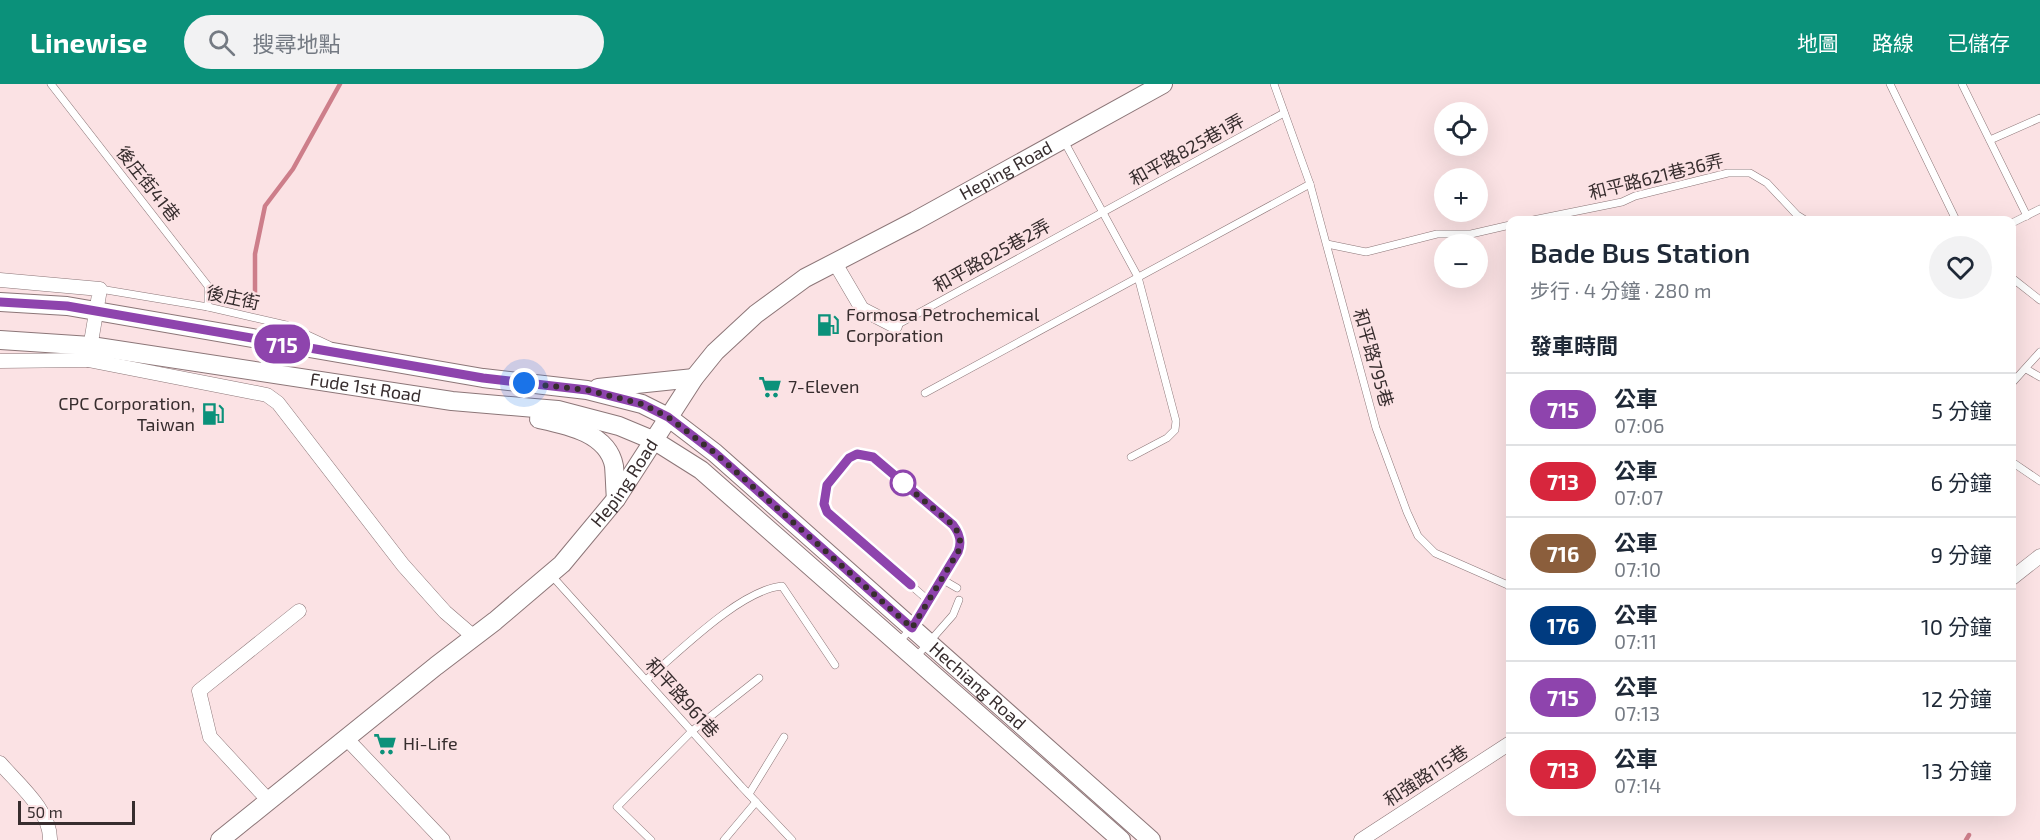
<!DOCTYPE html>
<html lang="zh-TW">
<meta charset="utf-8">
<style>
:root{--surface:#fff;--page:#f2f2f3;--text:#1f2937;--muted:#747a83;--line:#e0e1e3;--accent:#0b917a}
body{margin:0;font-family:"Exo 2","Noto Sans TC",sans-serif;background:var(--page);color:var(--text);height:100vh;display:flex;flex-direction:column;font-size:22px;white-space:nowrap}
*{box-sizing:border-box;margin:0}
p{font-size:20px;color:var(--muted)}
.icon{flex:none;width:33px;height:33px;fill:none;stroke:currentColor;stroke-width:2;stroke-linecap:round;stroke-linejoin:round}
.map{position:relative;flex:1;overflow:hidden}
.panel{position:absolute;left:1506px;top:132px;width:510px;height:600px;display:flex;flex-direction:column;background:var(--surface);border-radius:12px;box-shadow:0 6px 24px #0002}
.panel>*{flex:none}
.badge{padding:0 12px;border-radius:20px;font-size:21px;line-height:39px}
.buttons{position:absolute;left:1434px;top:18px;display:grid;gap:12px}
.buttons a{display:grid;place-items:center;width:54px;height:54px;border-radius:50%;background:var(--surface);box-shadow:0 6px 24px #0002;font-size:30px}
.scale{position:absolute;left:18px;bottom:15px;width:117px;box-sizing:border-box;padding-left:6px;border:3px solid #372d2e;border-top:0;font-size:16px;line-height:21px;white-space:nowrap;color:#372d2e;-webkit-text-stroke:4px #fbe2e4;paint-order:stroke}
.you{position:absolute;width:30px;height:30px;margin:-15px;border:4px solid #fff;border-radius:50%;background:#1a73e8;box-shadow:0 0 0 9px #1a73e833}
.map>.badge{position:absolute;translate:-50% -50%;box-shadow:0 0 0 3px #fff}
h2{padding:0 24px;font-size:22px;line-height:54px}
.round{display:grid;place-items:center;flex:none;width:63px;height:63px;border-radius:32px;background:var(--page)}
.head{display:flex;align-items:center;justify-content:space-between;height:102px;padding:0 24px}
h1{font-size:28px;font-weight:600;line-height:45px}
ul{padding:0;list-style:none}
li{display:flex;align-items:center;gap:18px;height:72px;padding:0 24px;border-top:2px solid var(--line)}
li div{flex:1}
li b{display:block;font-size:22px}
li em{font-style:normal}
li .badge{min-width:66px;font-weight:700;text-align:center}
header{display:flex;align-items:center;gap:36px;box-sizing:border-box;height:84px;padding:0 30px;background:var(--accent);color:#fff}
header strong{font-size:28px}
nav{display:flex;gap:33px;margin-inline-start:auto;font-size:21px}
.search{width:420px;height:54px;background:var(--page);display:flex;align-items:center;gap:15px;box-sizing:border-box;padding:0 21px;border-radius:33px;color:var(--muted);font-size:22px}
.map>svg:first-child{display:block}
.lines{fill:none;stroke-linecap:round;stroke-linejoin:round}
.stream{stroke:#cd7e8a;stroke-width:4.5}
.lane-casing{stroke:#8c7678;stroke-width:8}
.street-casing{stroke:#8c7678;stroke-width:15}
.secondary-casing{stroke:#8c7678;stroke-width:20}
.lane{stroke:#fff;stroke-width:7}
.street{stroke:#fff;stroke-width:14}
.secondary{stroke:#fff;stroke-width:18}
.line-casing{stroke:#fff;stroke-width:14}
.line{stroke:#8e44ad;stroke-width:9}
.walk{stroke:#372d2e;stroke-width:6;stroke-dasharray:0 10.8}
.stop-dot{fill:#fff;stroke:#8e44ad;stroke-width:3}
.labels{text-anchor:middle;stroke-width:4.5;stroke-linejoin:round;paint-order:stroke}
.street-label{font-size:18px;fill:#372d2e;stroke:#fbe2e4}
.poi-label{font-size:18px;fill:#372d2e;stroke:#fbe2e4;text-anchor:start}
</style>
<header>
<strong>Linewise</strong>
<div class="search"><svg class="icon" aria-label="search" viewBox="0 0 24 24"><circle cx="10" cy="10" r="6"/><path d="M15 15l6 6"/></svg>搜尋地點</div>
<nav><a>地圖</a><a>路線</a><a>已儲存</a></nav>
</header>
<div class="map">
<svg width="2040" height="756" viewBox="0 0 2040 756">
<rect width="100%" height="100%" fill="#fbe2e4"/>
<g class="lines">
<g class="stream">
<polyline points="255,209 255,170 265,122 293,85 340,0"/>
<polyline points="1966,756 1969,751"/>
</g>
<g class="lane-casing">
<g id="lane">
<polyline points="51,0 208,202 208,223"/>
<polyline points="1274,0 1310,100 1376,344 1407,428 1418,452 1435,469 1510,502"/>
<polyline points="1890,0 1956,136"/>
<polyline points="1962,0 2027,132"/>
<polyline points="1990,56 2040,34"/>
<polyline points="1064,57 1138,193 1176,337 1175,346 1167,354 1131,373"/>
<polyline points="1533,136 1622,118 1635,112 1728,89 1750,89 1767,99 1797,131 1805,136"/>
<polyline points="2012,139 2040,125"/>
<polyline points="1327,160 1366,168 1437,150 1471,150 1510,141"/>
<polyline points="2012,194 2040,216"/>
<polyline points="100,205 208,223 286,241 329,261"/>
<polyline points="895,242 1284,29"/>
<polyline points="2026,285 2040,293"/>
<polyline points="2012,299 2040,268"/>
<polyline points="925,309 1310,100"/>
<polyline points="2012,378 2040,397"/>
<polyline points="552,492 741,702 792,756"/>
<polyline points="940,498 945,497 957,504"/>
<path d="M899 558C923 532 940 499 958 468 962 455 958 446 949 437L873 373 857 370 849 374 827 401 824 420 827 428 929 517"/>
<polyline points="916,573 953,531 959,516"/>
<path d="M646 596C679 568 740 506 782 502L835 581"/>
<polyline points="749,710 784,653"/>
<polyline points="651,756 617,723 692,647 759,594"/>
<polyline points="724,756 756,718"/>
</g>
</g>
<g class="street-casing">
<g id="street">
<polyline points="835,179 862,225 895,242"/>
<polyline points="0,196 100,205 88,276 0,277"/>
<polyline points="88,276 267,311 278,319 403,481 445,528 474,553"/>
<polyline points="2012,494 2040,472"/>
<polyline points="346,654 443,756"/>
<path d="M0 679C18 700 51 727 50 756"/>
<polyline points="269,717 210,653 199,607 299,527"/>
<polyline points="1361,756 1510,659"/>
</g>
</g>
<g class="secondary-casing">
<g id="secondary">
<path id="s1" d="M0 218 67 222 483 294 587 306 642 320 668 333 715 369 1151 756"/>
<path id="s2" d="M0 256 91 262 452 317 558 326 619 342 655 357 701 386 1121 756"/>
<polyline points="598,304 694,294"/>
<path d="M539 335C567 341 608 349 614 382 615 393 615 404 616 415"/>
<path id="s3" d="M220 756 436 582 495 537 562 480 616 415 694 294 715 268 756 230 805 194 915 137 1163 0"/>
</g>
</g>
<use href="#lane" class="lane"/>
<use href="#street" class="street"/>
<use href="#secondary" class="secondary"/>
</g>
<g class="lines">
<g class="line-casing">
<path id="line" d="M0 218 67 222 483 294 587 306 642 320 668 333 715 369 912 544 958 468C962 458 960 450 953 441L873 373 857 370 849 374 827 401 824 420 827 428 911 501"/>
</g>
<use href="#line" class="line"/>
<path class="walk" d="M524 299 587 306 642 320 668 333 715 369 912 544 958 468C962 458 960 450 953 441L903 399"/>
</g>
<defs>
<g id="fuel-bare" transform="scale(1.8)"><path d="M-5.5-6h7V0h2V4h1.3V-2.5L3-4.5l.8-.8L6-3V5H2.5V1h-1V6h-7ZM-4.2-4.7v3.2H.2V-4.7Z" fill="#0b917a" stroke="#fbe2e4" stroke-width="2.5" paint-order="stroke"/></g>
<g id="supermarket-bare" transform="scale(1.8)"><path d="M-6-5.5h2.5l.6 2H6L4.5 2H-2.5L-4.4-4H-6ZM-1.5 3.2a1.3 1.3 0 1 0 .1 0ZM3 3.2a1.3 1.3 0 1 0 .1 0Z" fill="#0b917a" stroke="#fbe2e4" stroke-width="2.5" paint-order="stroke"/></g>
</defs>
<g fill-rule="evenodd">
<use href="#fuel-bare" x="828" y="241"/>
<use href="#supermarket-bare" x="770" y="303"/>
<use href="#fuel-bare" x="213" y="330"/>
<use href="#supermarket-bare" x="385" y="660"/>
</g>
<circle class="stop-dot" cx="903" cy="399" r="12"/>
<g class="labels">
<g class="street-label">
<text transform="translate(1187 66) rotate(-29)" y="6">和平路825巷1弄</text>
<text dy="6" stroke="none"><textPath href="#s3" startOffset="1046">Heping Road</textPath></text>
<text transform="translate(1656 93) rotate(-14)" y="6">和平路621巷36弄</text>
<text transform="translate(148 100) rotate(52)" y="6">後庄街41巷</text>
<text transform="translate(992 172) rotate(-29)" y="6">和平路825巷2弄</text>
<text transform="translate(233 214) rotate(12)" y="6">後庄街</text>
<text transform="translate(1373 274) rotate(74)" y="6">和平路795巷</text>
<text dy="6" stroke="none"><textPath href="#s2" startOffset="369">Fude 1st Road</textPath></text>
<text dy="6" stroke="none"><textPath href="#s3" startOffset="542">Heping Road</textPath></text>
<text dy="6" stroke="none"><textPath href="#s1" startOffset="1090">Hechiang Road</textPath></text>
<text transform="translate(682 614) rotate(48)" y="6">和平路961巷</text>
<text transform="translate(1426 692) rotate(-33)" y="6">和強路115巷</text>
</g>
<g class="poi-label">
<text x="846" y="237">Formosa Petrochemical<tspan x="846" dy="21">Corporation</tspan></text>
<text x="788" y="309">7-Eleven</text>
<text x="195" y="326" text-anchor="end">CPC Corporation,<tspan x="195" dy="21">Taiwan</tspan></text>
<text x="403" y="666">Hi-Life</text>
</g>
</g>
</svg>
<div class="buttons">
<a><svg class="icon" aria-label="locate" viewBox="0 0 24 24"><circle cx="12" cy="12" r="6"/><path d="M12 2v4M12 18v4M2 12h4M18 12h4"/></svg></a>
<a>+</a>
<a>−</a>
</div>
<div class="scale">50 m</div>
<div class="you" style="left:524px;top:299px"></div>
<b class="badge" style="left:282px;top:260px;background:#8e44ad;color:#fff">715</b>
<section class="panel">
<div class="head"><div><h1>Bade Bus Station</h1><p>步行 · 4 分鐘 · 280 m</p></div><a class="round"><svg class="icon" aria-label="heart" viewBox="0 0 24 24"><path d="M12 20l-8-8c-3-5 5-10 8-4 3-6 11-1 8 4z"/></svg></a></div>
<h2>發車時間</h2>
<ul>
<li><span class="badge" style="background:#8e44ad;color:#fff">715</span><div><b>公車</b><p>07:06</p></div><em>5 分鐘</em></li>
<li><span class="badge" style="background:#d7263d;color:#fff">713</span><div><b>公車</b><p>07:07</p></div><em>6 分鐘</em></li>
<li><span class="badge" style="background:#8b5e3c;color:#fff">716</span><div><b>公車</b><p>07:10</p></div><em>9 分鐘</em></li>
<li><span class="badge" style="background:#003b80;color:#fff">176</span><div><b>公車</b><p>07:11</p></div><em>10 分鐘</em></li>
<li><span class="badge" style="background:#8e44ad;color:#fff">715</span><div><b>公車</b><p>07:13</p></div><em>12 分鐘</em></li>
<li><span class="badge" style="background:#d7263d;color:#fff">713</span><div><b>公車</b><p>07:14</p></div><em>13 分鐘</em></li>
</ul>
</section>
</div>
